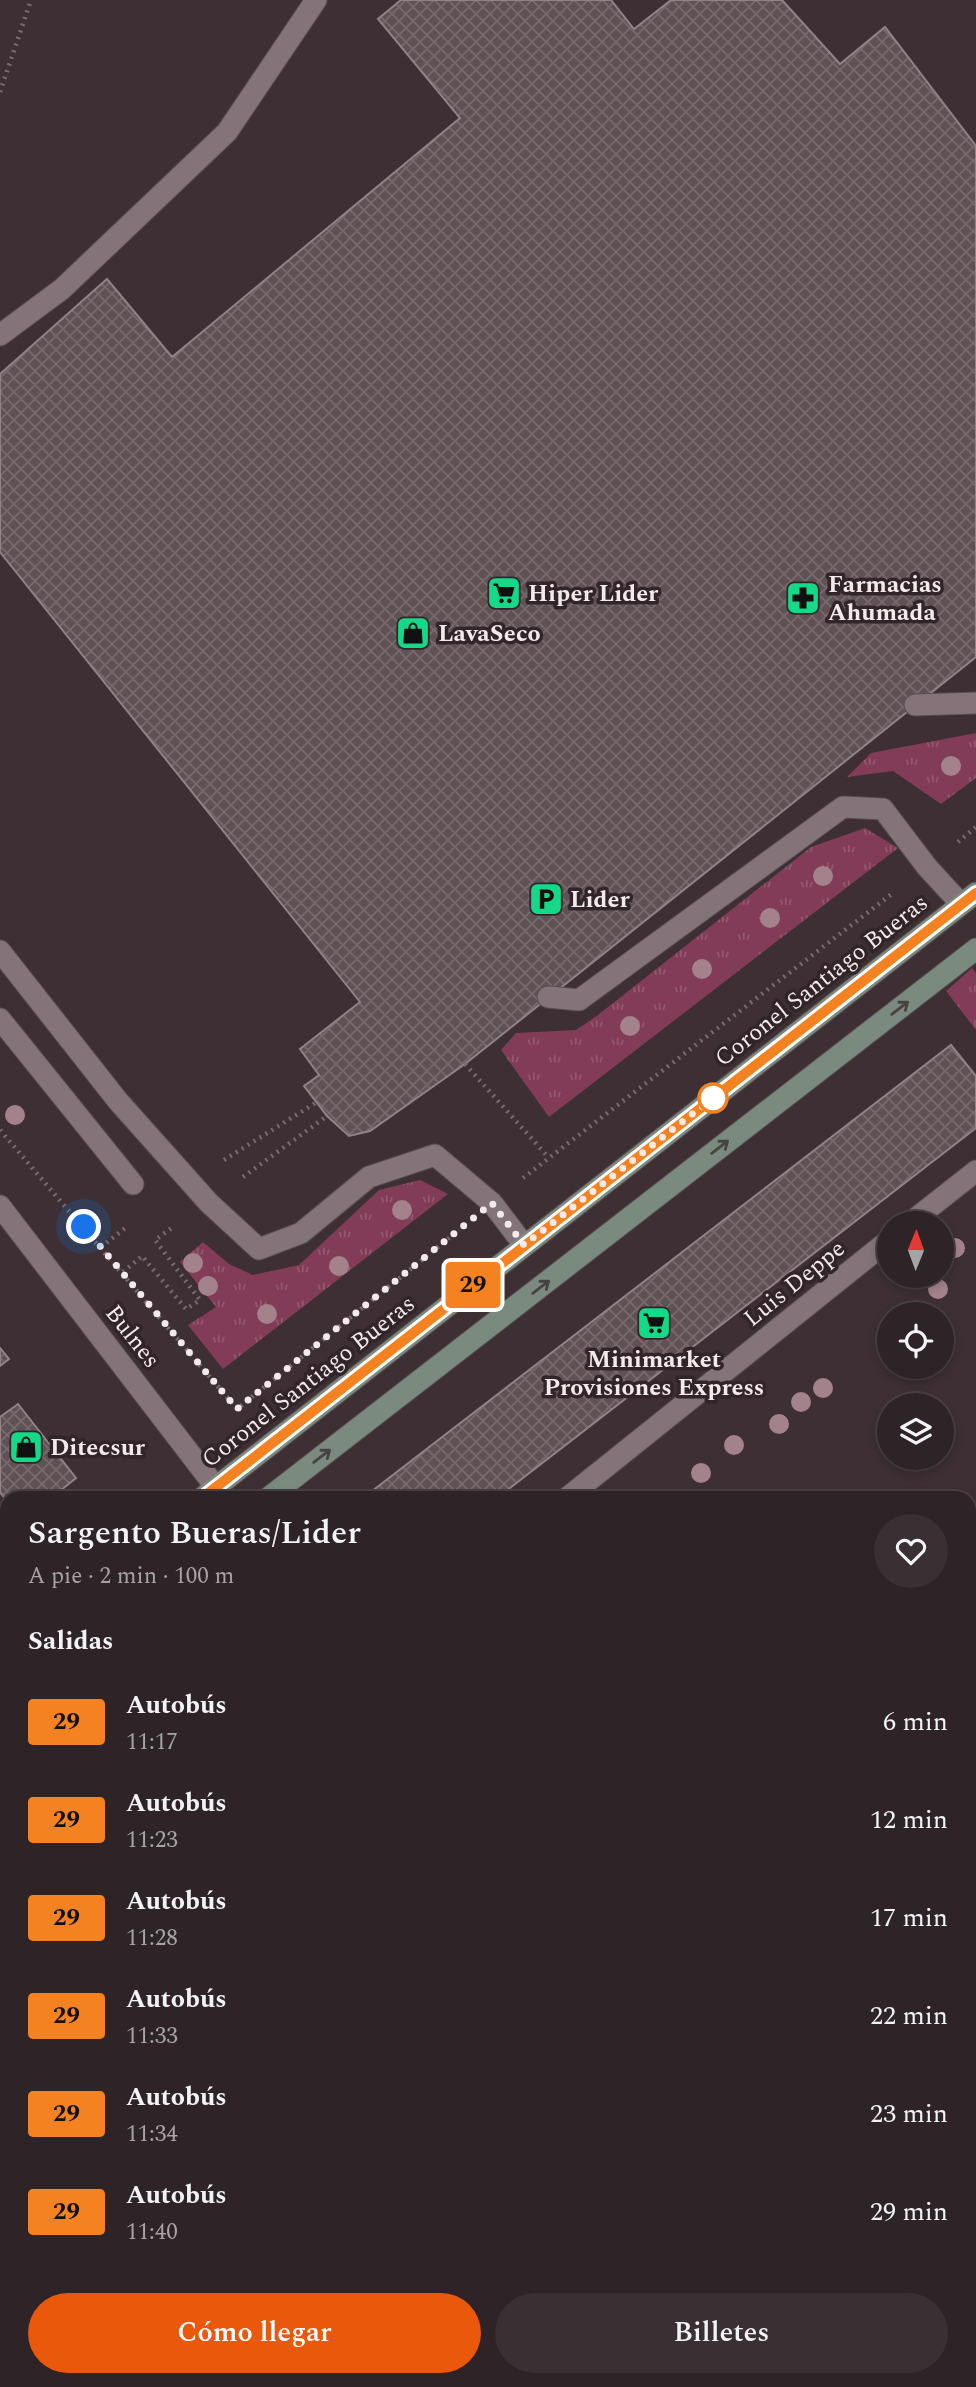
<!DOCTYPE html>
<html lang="es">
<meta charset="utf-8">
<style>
:root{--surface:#2e2326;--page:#3a2f32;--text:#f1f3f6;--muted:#a7a4a7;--line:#494043;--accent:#ea580c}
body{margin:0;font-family:Spectral,serif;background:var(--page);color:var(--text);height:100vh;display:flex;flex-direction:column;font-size:26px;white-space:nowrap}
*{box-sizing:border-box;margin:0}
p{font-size:23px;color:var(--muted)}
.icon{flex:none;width:38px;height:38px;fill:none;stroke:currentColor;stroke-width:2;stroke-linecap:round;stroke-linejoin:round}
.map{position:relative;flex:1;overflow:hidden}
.sheet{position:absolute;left:0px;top:1491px;width:976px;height:896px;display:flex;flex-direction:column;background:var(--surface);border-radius:21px 21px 0 0;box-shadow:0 4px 10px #0003,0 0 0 2px var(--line)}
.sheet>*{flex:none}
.badge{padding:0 14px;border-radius:5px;font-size:24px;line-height:46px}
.needle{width:46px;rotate:1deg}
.buttons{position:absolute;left:877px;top:1211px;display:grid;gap:14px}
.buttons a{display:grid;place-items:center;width:77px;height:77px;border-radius:50%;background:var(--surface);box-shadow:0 4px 10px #0003,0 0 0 2px var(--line);font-size:35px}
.you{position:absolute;width:35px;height:35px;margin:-18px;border:5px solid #fff;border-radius:50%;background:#1a73e8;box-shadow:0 0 0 10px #1a73e833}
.map>.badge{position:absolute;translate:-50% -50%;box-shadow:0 0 0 4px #fff}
h2{padding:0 28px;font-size:26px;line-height:63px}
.round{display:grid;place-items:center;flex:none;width:74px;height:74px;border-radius:37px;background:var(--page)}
.headline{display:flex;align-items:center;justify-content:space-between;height:119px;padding:0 28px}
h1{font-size:33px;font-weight:600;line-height:52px}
.action{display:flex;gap:14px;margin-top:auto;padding:14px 28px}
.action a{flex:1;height:80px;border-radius:42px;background:var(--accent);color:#fff;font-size:28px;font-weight:600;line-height:80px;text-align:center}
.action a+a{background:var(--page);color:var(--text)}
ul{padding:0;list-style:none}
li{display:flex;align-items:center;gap:21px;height:98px;padding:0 28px}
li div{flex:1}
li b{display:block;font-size:26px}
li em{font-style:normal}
li .badge{min-width:77px;font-weight:700;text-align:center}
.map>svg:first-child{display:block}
.grass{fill:url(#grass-tufts)}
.building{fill:url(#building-cross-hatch);stroke:#928287;stroke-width:2}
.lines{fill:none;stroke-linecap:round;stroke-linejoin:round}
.lane-casing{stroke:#594e51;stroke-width:23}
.street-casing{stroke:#594e51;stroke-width:23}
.secondary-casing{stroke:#594e51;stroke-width:23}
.path{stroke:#776b6e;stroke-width:4.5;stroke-dasharray:2 5;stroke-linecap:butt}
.lane{stroke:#847479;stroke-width:21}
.street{stroke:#847479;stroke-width:21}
.secondary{stroke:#7a8a7f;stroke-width:21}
.tree{fill:#a3828c}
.oneway{stroke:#484343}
.line-casing{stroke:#fff;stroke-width:16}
.line{stroke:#f58220;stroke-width:10}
.walk{stroke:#f3eaec;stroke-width:7;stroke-dasharray:0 12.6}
.stop-dot{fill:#fff;stroke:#f58220;stroke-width:3.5}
.labels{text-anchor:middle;stroke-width:7;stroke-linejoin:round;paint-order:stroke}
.poi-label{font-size:24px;font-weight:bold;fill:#f3eaec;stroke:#322529;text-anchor:start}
.street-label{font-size:24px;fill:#f3eaec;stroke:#322529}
</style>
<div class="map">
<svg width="976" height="2387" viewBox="0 0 976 2387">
<defs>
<pattern id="grass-tufts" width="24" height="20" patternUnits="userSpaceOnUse" patternTransform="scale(1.75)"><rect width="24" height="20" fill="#823c57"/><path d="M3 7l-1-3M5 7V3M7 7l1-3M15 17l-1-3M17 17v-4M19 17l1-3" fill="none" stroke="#94586f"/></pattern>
<pattern id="building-cross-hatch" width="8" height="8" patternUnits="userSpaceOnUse" patternTransform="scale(1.75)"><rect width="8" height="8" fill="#605155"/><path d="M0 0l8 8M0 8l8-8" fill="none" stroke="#776a6e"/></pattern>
</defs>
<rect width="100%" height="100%" fill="#3d2f33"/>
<g class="grass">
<polygon points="976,733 976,778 941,804 893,771 847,777 871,753"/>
<polygon points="865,828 898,848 549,1117 501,1050 516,1033 576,1030 598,1015 811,847"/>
<polygon points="972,968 976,973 976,1030 946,991"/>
<polygon points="420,1180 448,1194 223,1369 188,1325 216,1307 180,1262 203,1242 229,1264 253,1275 299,1265 379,1190"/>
</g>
<g class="building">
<polygon points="401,0 611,0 634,29 671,0 782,0 840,64 885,27 976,146 976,657 465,1064 370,1131 349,1136 327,1116 304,1086 319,1075 300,1049 360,1002 0,552 0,374 107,279 172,357 460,118 378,19"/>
<polygon points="951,1045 976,1076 976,1128 497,1498 363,1498"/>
<polygon points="0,1348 9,1359 0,1366"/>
<polygon points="18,1404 76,1478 51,1498 7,1498 7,1501 0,1492 0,1417"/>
<polygon points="7,1812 7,1832 0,1822 0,1818"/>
<polygon points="0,1918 7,1928 7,1971 0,1976"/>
</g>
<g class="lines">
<g class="lane-casing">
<g id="lane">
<polyline points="0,335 62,289 227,132 316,0"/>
<polyline points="915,705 976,703"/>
<polyline points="0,951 118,1101 209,1203 259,1249 301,1233 369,1177 435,1155 492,1203 524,1245"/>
<polyline points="548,997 579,1000 843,807 883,809 927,867 961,904"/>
<polyline points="0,1019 133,1184"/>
</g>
</g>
<g class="street-casing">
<g id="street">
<polyline points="0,1206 224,1498"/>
<polyline points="910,1223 976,1171"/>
<polyline points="567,1498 889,1240"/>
<polyline points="970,1707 976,1702"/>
<polyline points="916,2380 922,2387"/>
</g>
</g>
<g class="secondary-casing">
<g id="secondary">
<polyline points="202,1498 976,893"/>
<polyline points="268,1498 976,949"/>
<polyline points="0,1655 7,1650"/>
<polyline points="0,1699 7,1694"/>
</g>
</g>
<g class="path">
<polyline points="0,92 31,0"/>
<polyline points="958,842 976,827"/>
<polyline points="465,1064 549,1158"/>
<polyline points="0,1130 237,1409 459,1230"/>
<polyline points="224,1160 317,1102"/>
<polyline points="243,1177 327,1116"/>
<polyline points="523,1178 893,893"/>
<polyline points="101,1247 128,1226"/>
<polyline points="123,1272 142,1256 186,1309 200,1300 155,1240 173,1227"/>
</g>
<use href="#lane" class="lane"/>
<use href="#street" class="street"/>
<use href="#secondary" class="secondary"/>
</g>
<g class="tree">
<circle cx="951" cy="766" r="10"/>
<circle cx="823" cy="876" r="10"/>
<circle cx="770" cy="918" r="10"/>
<circle cx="702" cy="969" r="10"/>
<circle cx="630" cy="1026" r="10"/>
<circle cx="15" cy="1115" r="10"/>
<circle cx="402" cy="1210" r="10"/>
<circle cx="955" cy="1248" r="10"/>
<circle cx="193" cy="1263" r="10"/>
<circle cx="339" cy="1266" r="10"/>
<circle cx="208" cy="1286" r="10"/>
<circle cx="938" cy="1289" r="10"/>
<circle cx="267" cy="1314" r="10"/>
<circle cx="823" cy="1388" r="10"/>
<circle cx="801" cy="1402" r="10"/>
<circle cx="779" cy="1424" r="10"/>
<circle cx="734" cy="1445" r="10"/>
<circle cx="701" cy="1473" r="10"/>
</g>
<defs><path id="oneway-shaft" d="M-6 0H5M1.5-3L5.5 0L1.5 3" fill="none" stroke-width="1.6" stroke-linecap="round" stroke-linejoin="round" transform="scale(1.75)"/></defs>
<g class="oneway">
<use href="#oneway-shaft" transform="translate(900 1008) rotate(-38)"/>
<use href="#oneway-shaft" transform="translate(720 1147) rotate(-38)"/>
<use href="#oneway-shaft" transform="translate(541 1287) rotate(-38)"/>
<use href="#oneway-shaft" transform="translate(322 1456) rotate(-38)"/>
</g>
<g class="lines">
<g class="line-casing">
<polyline id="line" points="202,1498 976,893"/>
</g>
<use href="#line" class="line"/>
<polyline class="walk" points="84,1227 237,1409 492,1203 524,1245 713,1098"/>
</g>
<defs>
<g id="supermarket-square" transform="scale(1.75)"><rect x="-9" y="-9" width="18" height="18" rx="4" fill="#14d989" stroke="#322529"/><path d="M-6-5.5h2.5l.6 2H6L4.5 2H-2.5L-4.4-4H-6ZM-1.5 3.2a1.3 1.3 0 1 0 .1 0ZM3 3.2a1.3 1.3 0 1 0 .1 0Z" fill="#111"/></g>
<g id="pharmacy-square" transform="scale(1.75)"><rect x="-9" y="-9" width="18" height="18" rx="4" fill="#14d989" stroke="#322529"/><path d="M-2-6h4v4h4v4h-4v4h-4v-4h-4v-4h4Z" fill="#111"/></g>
<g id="shop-square" transform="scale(1.75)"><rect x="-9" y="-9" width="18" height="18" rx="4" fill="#14d989" stroke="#322529"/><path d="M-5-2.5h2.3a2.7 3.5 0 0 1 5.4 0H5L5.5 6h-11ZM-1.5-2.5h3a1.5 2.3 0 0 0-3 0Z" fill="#111"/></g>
<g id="parking-square" transform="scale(1.75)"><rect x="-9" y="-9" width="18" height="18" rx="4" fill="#14d989" stroke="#322529"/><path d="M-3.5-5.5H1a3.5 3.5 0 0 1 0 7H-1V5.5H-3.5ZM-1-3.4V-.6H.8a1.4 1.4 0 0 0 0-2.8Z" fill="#111"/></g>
</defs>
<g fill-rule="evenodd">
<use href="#supermarket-square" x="504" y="593"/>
<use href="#pharmacy-square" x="803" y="598"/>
<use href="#shop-square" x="413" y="633"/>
<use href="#parking-square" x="546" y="899"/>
<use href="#supermarket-square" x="654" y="1323"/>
<use href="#shop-square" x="26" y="1447"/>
</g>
<circle class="stop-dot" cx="713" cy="1098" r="14"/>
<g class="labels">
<g class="poi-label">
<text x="828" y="592">Farmacias<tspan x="828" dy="28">Ahumada</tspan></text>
<text x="528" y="601">Hiper Lider</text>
<text x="438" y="641">LavaSeco</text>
<text x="570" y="907">Lider</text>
<text x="654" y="1367" text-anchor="middle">Minimarket<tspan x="654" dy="28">Provisiones Express</tspan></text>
<text x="50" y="1455">Ditecsur</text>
</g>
<g class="street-label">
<text transform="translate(821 980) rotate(-38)" y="8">Coronel Santiago Bueras</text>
<text transform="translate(794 1283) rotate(-39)" y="8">Luis Deppe</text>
<text transform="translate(133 1336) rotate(52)" y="8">Bulnes</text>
<text transform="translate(308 1381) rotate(-38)" y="8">Coronel Santiago Bueras</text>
</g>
</g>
</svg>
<div class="buttons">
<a><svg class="needle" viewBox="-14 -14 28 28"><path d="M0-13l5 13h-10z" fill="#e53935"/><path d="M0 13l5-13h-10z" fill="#a7a4a7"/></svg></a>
<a><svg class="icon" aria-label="locate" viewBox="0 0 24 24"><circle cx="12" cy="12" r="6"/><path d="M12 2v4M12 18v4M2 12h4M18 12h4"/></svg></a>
<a><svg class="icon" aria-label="layers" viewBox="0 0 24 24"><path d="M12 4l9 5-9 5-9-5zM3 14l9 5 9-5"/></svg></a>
</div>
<div class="you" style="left:84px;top:1227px"></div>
<b class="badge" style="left:473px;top:1285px;background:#f58220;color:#111">29</b>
<section class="sheet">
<div class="headline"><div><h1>Sargento Bueras/Lider</h1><p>A pie · 2 min · 100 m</p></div><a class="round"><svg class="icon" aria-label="heart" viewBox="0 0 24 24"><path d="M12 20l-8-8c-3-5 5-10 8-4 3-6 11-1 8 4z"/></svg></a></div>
<h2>Salidas</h2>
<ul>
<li><span class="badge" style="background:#f58220;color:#111">29</span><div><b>Autobús</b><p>11:17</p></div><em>6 min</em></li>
<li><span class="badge" style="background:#f58220;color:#111">29</span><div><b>Autobús</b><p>11:23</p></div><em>12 min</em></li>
<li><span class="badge" style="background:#f58220;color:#111">29</span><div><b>Autobús</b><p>11:28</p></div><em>17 min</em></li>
<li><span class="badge" style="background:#f58220;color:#111">29</span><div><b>Autobús</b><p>11:33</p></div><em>22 min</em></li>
<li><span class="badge" style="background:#f58220;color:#111">29</span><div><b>Autobús</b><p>11:34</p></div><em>23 min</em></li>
<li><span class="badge" style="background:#f58220;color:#111">29</span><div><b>Autobús</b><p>11:40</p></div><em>29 min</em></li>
</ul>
<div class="action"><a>Cómo llegar</a><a>Billetes</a></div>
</section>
</div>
